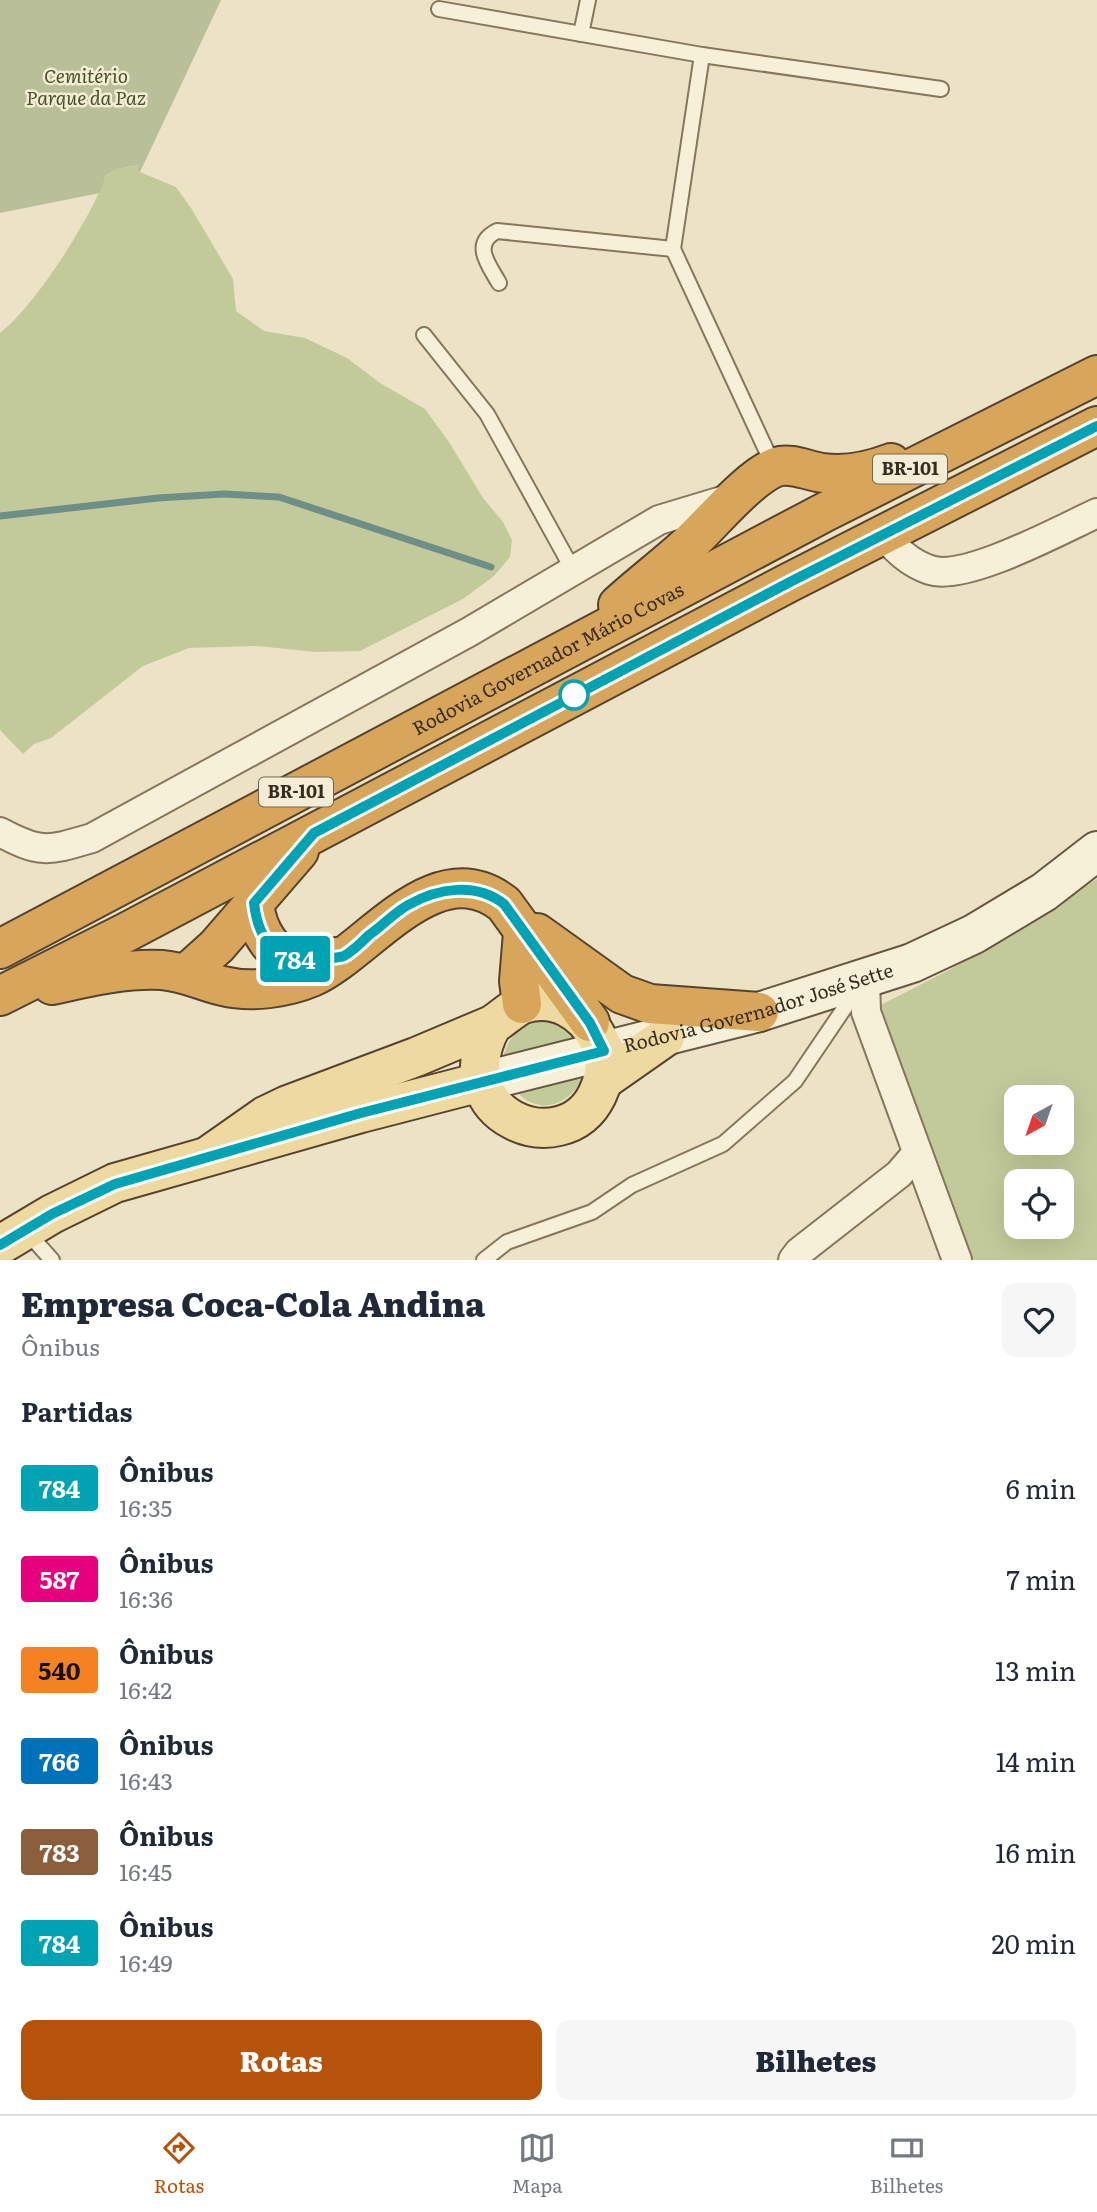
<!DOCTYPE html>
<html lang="pt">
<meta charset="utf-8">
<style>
:root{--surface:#fff;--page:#f6f6f7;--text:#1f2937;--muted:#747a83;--line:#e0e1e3;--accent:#b45309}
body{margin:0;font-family:Literata,serif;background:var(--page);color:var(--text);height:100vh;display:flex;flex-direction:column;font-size:26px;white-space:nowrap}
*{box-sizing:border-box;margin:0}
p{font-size:23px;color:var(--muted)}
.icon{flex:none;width:38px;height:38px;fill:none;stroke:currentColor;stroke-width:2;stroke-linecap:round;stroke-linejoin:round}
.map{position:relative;height:1260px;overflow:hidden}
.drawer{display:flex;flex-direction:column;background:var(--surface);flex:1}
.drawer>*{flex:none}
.badge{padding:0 14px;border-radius:5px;font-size:24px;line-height:46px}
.needle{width:46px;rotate:220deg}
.tools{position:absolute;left:1004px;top:1085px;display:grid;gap:14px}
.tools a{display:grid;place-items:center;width:70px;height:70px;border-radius:14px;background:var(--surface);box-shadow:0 7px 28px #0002;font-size:35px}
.map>.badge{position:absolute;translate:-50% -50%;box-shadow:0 0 0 4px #fff}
h2{padding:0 21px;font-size:26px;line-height:63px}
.round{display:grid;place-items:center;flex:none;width:74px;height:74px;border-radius:14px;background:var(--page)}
.overview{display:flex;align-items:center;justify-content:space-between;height:119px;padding:0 21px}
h1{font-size:33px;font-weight:800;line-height:52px}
.button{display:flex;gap:14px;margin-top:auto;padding:14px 21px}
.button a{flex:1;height:80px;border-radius:14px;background:var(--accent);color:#fff;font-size:28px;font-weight:800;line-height:80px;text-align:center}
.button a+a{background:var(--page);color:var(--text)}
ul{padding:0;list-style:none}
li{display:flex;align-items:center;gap:21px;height:91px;padding:0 21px}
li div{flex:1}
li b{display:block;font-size:26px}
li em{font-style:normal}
li .badge{min-width:77px;font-weight:700;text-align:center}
.dock{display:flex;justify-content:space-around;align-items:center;height:98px;border-top:2px solid var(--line);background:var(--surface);font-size:19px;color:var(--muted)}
.dock a{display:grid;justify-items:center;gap:4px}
.dock .current{color:var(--accent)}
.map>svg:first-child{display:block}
.green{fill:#c3ca9a;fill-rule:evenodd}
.cemetery{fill:#b9c099}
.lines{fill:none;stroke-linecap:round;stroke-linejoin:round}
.stream{stroke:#6e8e88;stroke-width:7}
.lane-casing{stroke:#87755c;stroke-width:18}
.street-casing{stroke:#87755c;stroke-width:32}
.secondary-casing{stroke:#695640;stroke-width:42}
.primary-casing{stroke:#554330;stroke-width:42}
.highway-casing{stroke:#554330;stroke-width:42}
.lane{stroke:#f7f0d9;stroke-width:14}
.street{stroke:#f7f0d9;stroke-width:28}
.secondary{stroke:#f7f0d9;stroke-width:38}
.primary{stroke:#eed9a0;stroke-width:38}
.highway{stroke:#d8a65b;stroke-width:38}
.line-casing{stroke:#fff;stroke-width:16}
.line{stroke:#00a3b4;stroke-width:10}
.stop-dot{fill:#fff;stroke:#00a3b4;stroke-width:3.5}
.labels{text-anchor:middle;stroke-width:5;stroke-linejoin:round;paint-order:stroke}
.shield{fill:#f4edd5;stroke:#706656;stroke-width:2}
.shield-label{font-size:18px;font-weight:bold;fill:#382c20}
.park-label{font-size:19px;font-style:italic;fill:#465327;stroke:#f4edd5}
.street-label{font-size:19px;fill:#382c20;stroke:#f4edd5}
</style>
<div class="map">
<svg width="1097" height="1260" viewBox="0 0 1097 1260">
<rect width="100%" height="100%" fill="#ece3c6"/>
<g class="green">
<path d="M140 165 137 170 140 172 176 187 191 208 233 279 236 311 264 331 305 338 347 358 380 383 425 409 449 442 483 498 503 522 512 540 510 557 494 576 463 599 360 651 316 652 257 646 189 648 143 666 51 738 34 744 23 754 0 730V333C35 306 92 217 106 175L117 169Z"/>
<path d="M1097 879V1260H964L871 1010 951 969ZM1017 1097H1062V1143H1017ZM1017 1181H1062V1227H1017Z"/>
<path d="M547 1017 585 1035 502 1060C510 1031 520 1028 547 1017Z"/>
<path d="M592 1062C582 1086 560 1117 528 1101 522 1098 516 1091 511 1086Z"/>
</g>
<polygon class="cemetery" points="0,0 221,0 140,172 137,170 139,165 117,169 106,175 100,193 0,213"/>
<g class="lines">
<polyline class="stream" points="0,516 158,498 224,494 279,497 491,567"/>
<g class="lane-casing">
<g id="lane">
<polyline points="439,9 702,55 941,89"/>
<polyline points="581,34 588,0"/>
<polyline points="702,55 673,249 774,467"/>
<path d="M499 283C489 265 471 244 497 231L673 249"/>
<polyline points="424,335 487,414 573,570"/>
<polyline points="26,1231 52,1260"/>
<polyline points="484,1260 507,1242 592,1212 632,1185 723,1144 795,1081 858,988"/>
</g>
</g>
<g class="street-casing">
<g id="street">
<path d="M883 535C897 550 909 563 930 570 965 582 1062 529 1097 513"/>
<path d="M0 832C41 854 48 851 92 838L469 632 659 520 732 498"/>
<polyline points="865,978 866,1012 957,1260"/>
<polyline points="793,1260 799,1252 899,1174 917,1153"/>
</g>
</g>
<g class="secondary-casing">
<g id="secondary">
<path id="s1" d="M481 1082 759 1012 912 963 974 934 1044 892 1097 851"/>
</g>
</g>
<g class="primary-casing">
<g id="primary">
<polyline points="605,1079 665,1037"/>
<path d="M208 1156 265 1116 288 1105 416 1057 492 1025C502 1019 513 1008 523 1004 555 994 584 1011 598 1039 601 1044 604 1048 605 1053 606 1069 604 1081 597 1095 563 1164 442 1116 492 1025"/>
<polyline points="0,1245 52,1214 115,1183 361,1113 481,1082"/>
</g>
</g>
<g class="highway-casing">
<g id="highway">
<path d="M618 605C641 584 665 566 688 545 711 524 748 478 776 467 792 462 807 471 823 473 846 476 870 471 891 463"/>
<path d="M254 903C257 930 272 960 304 961 315 961 327 958 338 957"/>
<polyline points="537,933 622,994 650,1004 759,1012"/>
<path id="s2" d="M0 949 825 512 1097 375"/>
<polyline points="187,973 217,946 299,851"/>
<path d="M52 985C88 977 125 968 162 970 186 972 201 981 223 986 251 993 286 988 312 977 369 951 435 850 504 904L590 1022"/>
<polyline points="0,996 125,933 790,582 1097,426"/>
<polyline points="522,1004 519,981 523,933"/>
</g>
</g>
<use href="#lane" class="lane"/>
<use href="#street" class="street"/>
<use href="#secondary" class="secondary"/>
<use href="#primary" class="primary"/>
<use href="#highway" class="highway"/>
</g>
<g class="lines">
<g class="line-casing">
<path id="line" d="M0 1245 52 1214 115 1184 361 1113 604 1051 590 1023 504 904C476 882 438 888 408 905 394 913 382 926 369 935 362 942 353 951 344 956 338 958 329 958 323 959 280 964 259 946 254 903L314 833 790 582 1097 426"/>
</g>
<use href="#line" class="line"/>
</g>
<circle class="stop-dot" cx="574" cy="695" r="14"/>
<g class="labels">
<g class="shield">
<rect x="873" y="454.5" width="74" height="29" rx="5"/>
<rect x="259" y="777.5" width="74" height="29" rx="5"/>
</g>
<g class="shield-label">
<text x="910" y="475">BR-101</text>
<text x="296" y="798">BR-101</text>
</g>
<g class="park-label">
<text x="86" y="83">Cemitério<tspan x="86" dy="22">Parque da Paz</tspan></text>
</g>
<g class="street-label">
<text dy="7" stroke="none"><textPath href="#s2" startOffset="620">Rodovia Governador Mário Covas</textPath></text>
<text dy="7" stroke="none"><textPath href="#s1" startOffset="287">Rodovia Governador José Sette</textPath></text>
</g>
</g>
</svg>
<div class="tools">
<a><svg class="needle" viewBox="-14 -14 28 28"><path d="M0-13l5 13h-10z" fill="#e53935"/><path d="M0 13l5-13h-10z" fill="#747a83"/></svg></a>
<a><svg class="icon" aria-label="locate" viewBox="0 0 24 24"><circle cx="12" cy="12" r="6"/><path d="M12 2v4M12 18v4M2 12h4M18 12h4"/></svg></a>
</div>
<b class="badge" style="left:295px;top:959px;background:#00a3b4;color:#fff">784</b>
</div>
<section class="drawer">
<div class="overview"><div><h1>Empresa Coca-Cola Andina</h1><p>Ônibus</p></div><a class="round"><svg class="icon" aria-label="heart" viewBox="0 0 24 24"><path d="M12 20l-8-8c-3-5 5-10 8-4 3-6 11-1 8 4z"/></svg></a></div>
<h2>Partidas</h2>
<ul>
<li><span class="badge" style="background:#00a3b4;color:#fff">784</span><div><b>Ônibus</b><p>16:35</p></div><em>6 min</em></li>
<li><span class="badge" style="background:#e6007e;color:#fff">587</span><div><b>Ônibus</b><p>16:36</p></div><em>7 min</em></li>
<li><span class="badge" style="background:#f58220;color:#111">540</span><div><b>Ônibus</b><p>16:42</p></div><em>13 min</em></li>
<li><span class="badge" style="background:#0072bc;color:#fff">766</span><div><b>Ônibus</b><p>16:43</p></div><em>14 min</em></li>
<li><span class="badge" style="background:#8b5e3c;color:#fff">783</span><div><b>Ônibus</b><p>16:45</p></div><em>16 min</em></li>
<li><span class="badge" style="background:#00a3b4;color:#fff">784</span><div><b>Ônibus</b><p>16:49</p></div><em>20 min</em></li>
</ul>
<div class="button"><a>Rotas</a><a>Bilhetes</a></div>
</section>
<nav class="dock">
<a class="current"><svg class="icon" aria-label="directions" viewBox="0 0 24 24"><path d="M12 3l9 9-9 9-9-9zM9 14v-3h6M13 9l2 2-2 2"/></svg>Rotas</a>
<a><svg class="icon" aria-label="map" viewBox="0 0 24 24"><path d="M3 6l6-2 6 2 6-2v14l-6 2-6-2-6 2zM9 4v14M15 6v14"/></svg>Mapa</a>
<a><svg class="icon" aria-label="tickets" viewBox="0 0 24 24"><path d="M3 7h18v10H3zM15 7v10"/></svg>Bilhetes</a>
</nav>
